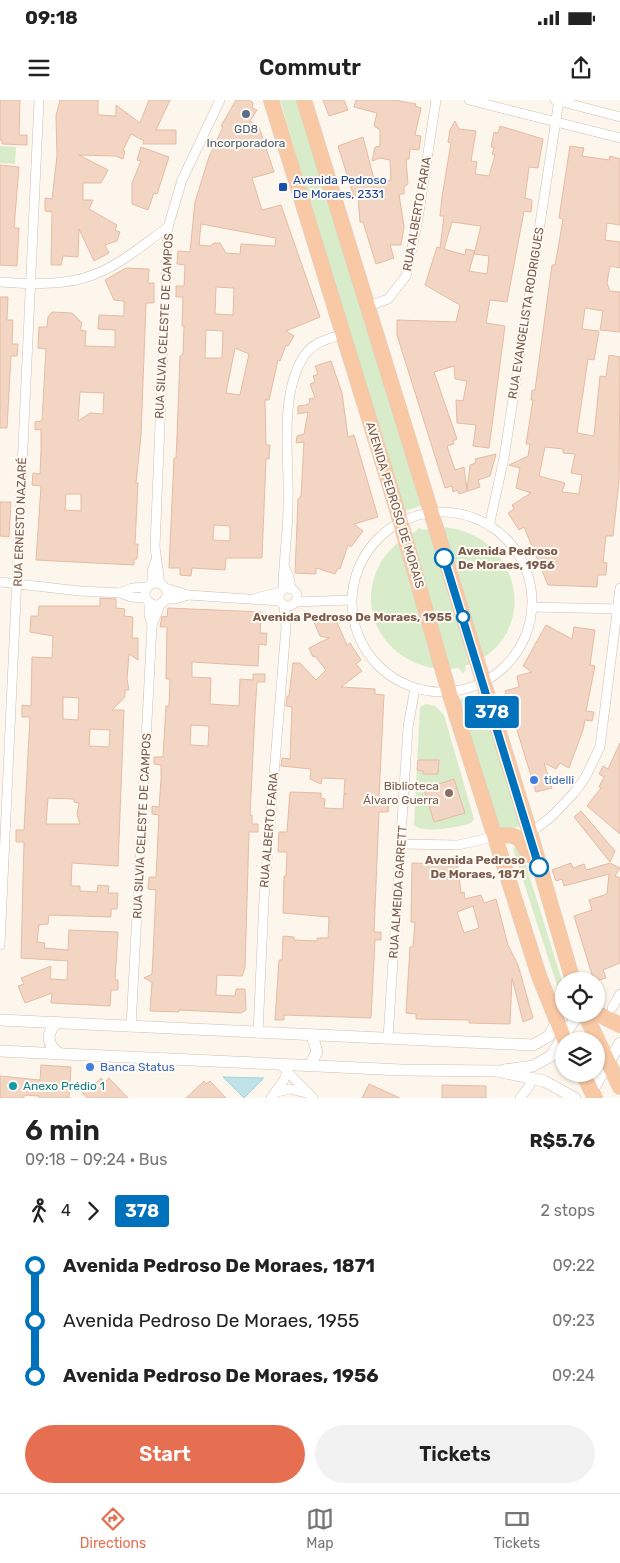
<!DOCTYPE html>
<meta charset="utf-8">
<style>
:root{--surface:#fff;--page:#f2f2f2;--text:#222;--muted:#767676;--line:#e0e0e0;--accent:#e76f51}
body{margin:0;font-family:Rubik,sans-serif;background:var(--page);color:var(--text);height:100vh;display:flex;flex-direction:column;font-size:19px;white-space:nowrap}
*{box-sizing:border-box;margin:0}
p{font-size:16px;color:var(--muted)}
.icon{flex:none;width:28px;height:28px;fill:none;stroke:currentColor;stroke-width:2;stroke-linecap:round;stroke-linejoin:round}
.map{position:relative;height:998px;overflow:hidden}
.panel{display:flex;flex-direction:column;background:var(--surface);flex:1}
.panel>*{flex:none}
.badge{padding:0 10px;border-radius:4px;font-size:18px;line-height:32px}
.tools{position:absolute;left:555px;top:872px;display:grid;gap:10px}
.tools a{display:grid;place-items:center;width:50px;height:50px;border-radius:50%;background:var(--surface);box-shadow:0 1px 4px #0004;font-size:25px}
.map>.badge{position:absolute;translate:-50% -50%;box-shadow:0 0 0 2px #fff}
.legs{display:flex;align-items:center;gap:8px;height:55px;padding:0 25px;font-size:16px}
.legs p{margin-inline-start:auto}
.overview{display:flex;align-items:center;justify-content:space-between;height:85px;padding:0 25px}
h1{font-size:28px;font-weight:600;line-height:38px}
.cta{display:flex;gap:10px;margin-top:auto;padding:10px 25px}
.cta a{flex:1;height:58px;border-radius:30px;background:var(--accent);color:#fff;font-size:20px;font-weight:600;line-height:58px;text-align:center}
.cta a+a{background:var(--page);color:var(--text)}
ul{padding:0 25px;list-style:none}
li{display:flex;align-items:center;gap:18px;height:55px;font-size:19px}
li i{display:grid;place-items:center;width:8px;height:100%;margin:0 6px;background:currentColor}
li i::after{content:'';width:12px;height:12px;margin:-6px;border:4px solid;border-radius:50%;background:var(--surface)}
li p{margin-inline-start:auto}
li:first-child i{background:linear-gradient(#0000 50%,currentColor 0)}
li:last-child i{background:linear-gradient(currentColor 50%,#0000 0)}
.status{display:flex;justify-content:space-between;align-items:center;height:35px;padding:0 25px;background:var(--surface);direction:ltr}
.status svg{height:14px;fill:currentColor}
header{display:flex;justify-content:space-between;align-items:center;height:65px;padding:0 25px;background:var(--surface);font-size:22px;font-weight:600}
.dock{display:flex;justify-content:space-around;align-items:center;height:70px;border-top:1px solid var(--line);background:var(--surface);font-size:14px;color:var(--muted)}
.dock a{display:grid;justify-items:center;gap:2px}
.dock .active{color:var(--accent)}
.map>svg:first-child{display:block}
.green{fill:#d8ecc9}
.water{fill:#bfe3e8;stroke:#a5d3da}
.building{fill:#f3d5c3;stroke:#e6bba3;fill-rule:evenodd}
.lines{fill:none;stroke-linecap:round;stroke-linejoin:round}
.minor-casing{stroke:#d1beb0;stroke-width:10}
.tertiary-casing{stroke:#d1beb0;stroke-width:12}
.trunk-casing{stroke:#dad1cd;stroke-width:16}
.minor{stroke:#fff;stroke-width:9}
.tertiary{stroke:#fff;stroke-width:11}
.trunk{stroke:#f9c8a4;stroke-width:15}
.line-1-casing{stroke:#fff;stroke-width:11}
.line-1{stroke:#0072bc;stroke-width:8}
.service-dot{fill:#5c6f8a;stroke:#fffaf3;stroke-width:2}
.transit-dot{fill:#1a4fb4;stroke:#fffaf3;stroke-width:2}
.stop-1-dot{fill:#fff;stroke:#0072bc;stroke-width:2.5}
.shop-dot{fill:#3f7fe0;stroke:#fffaf3;stroke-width:2}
.education-dot{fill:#8d6e63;stroke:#fffaf3;stroke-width:2}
.culture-dot{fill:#0f9aa8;stroke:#fffaf3;stroke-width:2}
.labels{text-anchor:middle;stroke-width:4;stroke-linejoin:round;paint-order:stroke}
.service-label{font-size:12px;fill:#4e5e75;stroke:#fffaf3}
.transit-label{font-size:12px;fill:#164399;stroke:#fffaf3;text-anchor:start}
.street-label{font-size:12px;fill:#7a5c4d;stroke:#fffaf3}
.stop-label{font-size:12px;font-weight:bold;fill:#7a5c4d;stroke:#fffaf3;text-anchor:end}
.shop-label{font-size:12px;fill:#366cbe;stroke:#fffaf3;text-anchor:start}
.education-label{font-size:12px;fill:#785e54;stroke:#fffaf3;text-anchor:end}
.culture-label{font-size:12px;fill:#0d838f;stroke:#fffaf3;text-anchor:start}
</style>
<div class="status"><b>09:18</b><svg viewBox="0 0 49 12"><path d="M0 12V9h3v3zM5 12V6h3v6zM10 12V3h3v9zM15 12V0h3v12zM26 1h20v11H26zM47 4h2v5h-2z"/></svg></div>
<header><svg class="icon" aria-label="menu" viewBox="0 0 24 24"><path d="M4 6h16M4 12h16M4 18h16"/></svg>Commutr<svg class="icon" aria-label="share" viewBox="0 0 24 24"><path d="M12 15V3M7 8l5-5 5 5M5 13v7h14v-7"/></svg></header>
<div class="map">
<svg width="620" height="998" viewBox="0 0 620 998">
<rect width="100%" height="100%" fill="#fdf6ec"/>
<g class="green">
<polygon points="280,0 299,0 423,405 402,412"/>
<polygon points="0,46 16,47 15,64 0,63"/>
<path d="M442 427C524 433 543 540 465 566L466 570 463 573 458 568C399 577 350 520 380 464 386 454 394 445 403 439 409 435 415 433 419 428L423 430Z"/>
<polygon points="480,592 522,726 501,731 458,600"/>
<path d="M426 604 435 606 444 615 474 719 471 723C459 727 423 734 414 725L420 607Z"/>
<polygon points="517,744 520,746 564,887 564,907 513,749"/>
</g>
<polygon class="water" points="223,977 264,978 244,998"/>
<g class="building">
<polygon points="0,0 20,0 19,35 27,35 27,45 2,44 2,40 0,40"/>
<polygon points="60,0 98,0 98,15 116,16 116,5 140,23 149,0 170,0 156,30 176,30 176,44 143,44 144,41 131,34 123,50 125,51 123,59 115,56 79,55 108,70 101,83 83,83 83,100 93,100 89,109 117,125 115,130 120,132 117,141 105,145 109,153 94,161 79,129 78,157 63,156 61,165 51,165 52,112 45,111 45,98 52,99 57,56 56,16"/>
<path d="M236 0H249L253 3 252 8 257 10 250 21 259 27 274 72 252 78 262 110 281 105 320 217 286 231 294 236 288 246 286 245 280 261 278 260 269 300H265L266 345H270L269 359H266L262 458H226L225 470 192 468 191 476 180 475V468H169L174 358H176L177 337 180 256 183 254 184 226H182L183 197H176V186H184L185 165 177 164 178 151 190 152 195 102 209 57 223 27 221 26ZM201 124 276 138 275 146 241 144 240 154 226 153 220 143H214L210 146 199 145ZM216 187 234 188 233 215 215 214ZM206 230 223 231 222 258H205ZM235 248 249 254 240 295 226 293ZM214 425 230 426V441L213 440Z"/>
<polygon points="323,0 344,0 348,10 329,16"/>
<polygon points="356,0 394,0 416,4 415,6 421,8 415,35 421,36 419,50 410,49 409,59 406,59 408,84 404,87 404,94 399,94 404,127 401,145 390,145 394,158 376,164 363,122 360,122 358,96 354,97 338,46 363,37 375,83 391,80 390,60 380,58 372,61 375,47 380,46 380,30 374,26 377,13 354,7"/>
<path d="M455 21 459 29 476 31 471 61 477 62 475 74 489 76 495 55 492 54 494 48 491 47 494 32 498 33 500 26 543 39 538 68 529 67 525 98 532 100 531 112 524 111 507 202 490 200 486 223 505 226 489 348 473 346 476 325 457 323 456 300 463 301 467 281 455 279 454 266 434 272 457 339 453 341 454 344 447 346 455 370 464 367 467 390 470 365 476 363 475 359 496 354 490 376 478 380 480 387 459 394 457 390 453 392 452 386 445 388 397 235V220L456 222 460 205 425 185 437 147 440 148 444 116H440L442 97 451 43 448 42 450 30ZM452 122 481 126 474 154 489 156 487 174 469 171 475 151 466 149 465 155 444 149Z"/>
<path d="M570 46 584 48 582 56 609 60 610 56 620 59V125L607 123 605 140 620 142V168L610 166 607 183 610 191 620 192V232L600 230 603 211 585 208 582 229 599 231 594 260 588 259 577 333 594 336 600 276 606 277 609 255 620 257 619 382 613 436H606L603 462 607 463 606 475H598L597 487 548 485 524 427 519 430 508 413 514 409 512 405 531 393 516 388 520 368 509 365 528 356 530 344H526L533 300H531L532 290H535L552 165H555L559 143 563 119 559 118ZM545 347 563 349V353L575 354 571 373 582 375 579 394 562 392 565 383 539 376Z"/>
<polygon points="141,47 169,57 157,94 154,93 148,110 132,104 132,83 141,61 137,60"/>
<polygon points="0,65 19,67 14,128 19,128 17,166 0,165"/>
<path d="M126 168 149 169 148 183H154V203H146L141 335 136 383H138L135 444H138L137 459H134V465L36 460 41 386 32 385 33 373 40 374 41 350V329L35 330V322L42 321 46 249 38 248 39 227H47L48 217 52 212 72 213 82 223 80 230 86 231 85 246 115 247V230L98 229 99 215 124 216V201L114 200 105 180ZM80 292 104 293 103 314 90 313 78 321ZM66 394H81V411L65 410Z"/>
<polygon points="0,197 8,197 7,220 13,220 12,244 18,244 17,256 11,256 7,328 0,328"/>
<polygon points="331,261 342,293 348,337 354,335 378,417 354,424 363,431 351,447 348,445 340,469 338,468 335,474 316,468 316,474 295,473 298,399 301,396 304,342 296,343 297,336 304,334 308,312 298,314 298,306 306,305 310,302 309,299 315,298 310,284 315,282 313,276 318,274 315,266"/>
<polygon points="0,402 11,402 9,437 0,436"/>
<path d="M100 498 116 499V508L125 509 124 516 133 517 132 538H138V560L129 554 127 579 129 590H125V597L112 610H124L118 766 72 763 71 786H80V791L97 792 98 785 109 786 108 793H118L117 809H111V817L49 815 48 824 39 825 37 842 45 843 44 848 68 850 69 830 118 832 115 880H118V890H111L110 906 51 903 52 893 25 903 18 886 24 884 21 878 51 866 50 879 67 880 68 861 21 858 24 742H16V730H24L30 617H22V605L31 606 32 557 52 558 53 536 30 532 31 516H38L39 506H100ZM63 597 79 598 78 620 63 619ZM90 629 110 630 109 647 89 646ZM48 698 74 699V702L79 703 77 714 80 724H46Z"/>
<path d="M168 508 261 512 260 533H267L266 545 259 544 258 566 192 562V577L211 578 210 604 239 606 240 579 253 580V574H265V582H257L255 613 250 715H252V724H258V732H249L245 868 242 876 217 875 216 895 235 896 236 889H245L246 910 241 913 179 910V912L150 911 152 882 144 878 152 874 153 855 156 790 148 789 149 777H156L159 715 152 714V706L159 707 161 680V665L154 664V657H163L166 606H169L170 579H166L167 527H160L162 516 167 517ZM191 625 209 626 208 646 190 645Z"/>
<polygon points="326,516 335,518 347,545 350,543 361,560 356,564 362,571 341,587 375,589 375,594 384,595 379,697 380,703 389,703 388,712 379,712 374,832 381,832 381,840 375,840 371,918 284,915 284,920 275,920 279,860 282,860 283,836 294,837 294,840 317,841 317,838 328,838 329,817 283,813 284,776 286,776 287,752 278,752 279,732 287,732 290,692 321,693 321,698 325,699 324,708 343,709 344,694 347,694 344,693 345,679 322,678 321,684 310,679 311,669 281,666 282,658 290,659 292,607 286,606 287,596 289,596 293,563 300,563 316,580 326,570 315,556 313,557 309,548 329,538 320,536 314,522"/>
<polygon points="546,525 572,539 574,527 595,530 590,565 595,566 586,611 594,612 592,621 585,620 583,630 569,668 560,663 556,669 544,663 552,688 536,692 505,591 519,587 517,576 532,572 523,566"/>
<polygon points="620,643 620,734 587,706 601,688 599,687 604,677 599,674 603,666 608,669"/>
<polygon points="418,660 439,660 438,674 423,674 423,671 417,670"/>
<polygon points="454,679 465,713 434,722 424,689"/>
<polygon points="581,711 615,751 610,762 574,717"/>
<path d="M457 761 461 793 464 792 465 799 481 795 484 803 496 799 508 845 518 865 533 918 523 922 512 878 510 924 469 923V920L416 919V914L406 913 410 847H413L415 822H411L412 763 440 764ZM473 806 479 828 464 833 457 812Z"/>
<polygon points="571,763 573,768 584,764 586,770 610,763 620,768 615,776 620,778 620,863 603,870 606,878 596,881 594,881 574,816 592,810 589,800 607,794 609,774 564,786 562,779 556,781 552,770"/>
<polygon points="41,965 71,967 69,998 39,998 39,996 24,995 24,998 0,998 0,976 40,980"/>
<polygon points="101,978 105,982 109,978 128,998 87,998 81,991 88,985 91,988"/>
<polygon points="204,981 206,984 210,981 226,998 186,998"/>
<polygon points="369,984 400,998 362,998"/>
<polygon points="442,985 486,986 486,998 442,998"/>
</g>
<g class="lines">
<g class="minor-casing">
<g id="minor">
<polyline points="469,0 620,38"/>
<polyline points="555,0 620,17"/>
<path d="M0 182C29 184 65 186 93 175 120 165 144 144 168 127"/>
<polyline points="367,207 388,199 406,176 418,119 436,0"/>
<circle cx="442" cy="502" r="90"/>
<polyline points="489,426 504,358 559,0"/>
<polyline points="285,468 289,477 291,489"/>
<polyline points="0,482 80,491 120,493 131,497 146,498"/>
<polyline points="152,483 152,472 155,462"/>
<circle cx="156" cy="494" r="11"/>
<polyline points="160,484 155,447 168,127 182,80 220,0"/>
<polyline points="165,488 188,495"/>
<circle cx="288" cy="497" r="9"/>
<path d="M283 490C283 463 288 434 288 406 290 361 278 296 304 256 313 242 328 239 343 234"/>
<polyline points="120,493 132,488 147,487"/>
<polyline points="256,498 281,492"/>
<polyline points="165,499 176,499 188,495 280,501"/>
<polyline points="295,502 351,500"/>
<polyline points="532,507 620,509"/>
<polyline points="152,525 161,503"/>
<polyline points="530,733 551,717 574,693 585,678 600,647 620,488"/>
<polyline points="401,744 458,745 497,736"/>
<polyline points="0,845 39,0"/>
<polyline points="612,908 620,894"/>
<polyline points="131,927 152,525 149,515 149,503"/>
<polyline points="258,933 264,798 286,527 284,505"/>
<polyline points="388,938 408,627 415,588"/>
<polyline points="281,965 313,998"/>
<polyline points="277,992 290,989 306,993"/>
<polyline points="271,998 284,980 287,971"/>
<polyline points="520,998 530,985 530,978"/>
</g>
</g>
<g class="tertiary-casing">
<g id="tertiary">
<polyline points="0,920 533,945 549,936 556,923"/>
<path d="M57 922C46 933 46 945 60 954"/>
<polyline points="0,951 402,970 497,971 544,981 575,998"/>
<polyline points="310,965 317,952 312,935"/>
<polyline points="504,970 533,966 551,956 578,914"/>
<polyline points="592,991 620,943"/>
</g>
</g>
<g class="trunk-casing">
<g id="trunk">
<polyline points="271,0 395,403 449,592 539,876 565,941"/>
<polyline points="304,0 530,733 573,881"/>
<path d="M497 736C515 733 522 737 528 755"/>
<polyline points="596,913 620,925"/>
<polyline points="585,914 620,987"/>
<polyline points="583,974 595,998"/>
</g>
</g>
<use href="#minor" class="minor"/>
<use href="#tertiary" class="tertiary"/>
<use href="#trunk" class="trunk"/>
</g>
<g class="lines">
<g class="line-1-casing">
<polyline id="line-1" points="444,458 539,767"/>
</g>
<use href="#line-1" class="line-1"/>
</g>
<circle class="service-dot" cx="246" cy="14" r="5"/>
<rect class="transit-dot" x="278" y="82" width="10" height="10" rx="2.5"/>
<g class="stop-1-dot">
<circle cx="444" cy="458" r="9"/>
<circle cx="463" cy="517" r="6"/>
<circle cx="539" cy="767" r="9"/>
</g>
<g class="shop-dot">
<circle cx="534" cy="680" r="5"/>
<circle cx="90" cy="967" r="5"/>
</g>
<circle class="education-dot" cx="449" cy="693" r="5"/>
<circle class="culture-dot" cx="13" cy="986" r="5"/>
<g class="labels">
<g class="service-label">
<text x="246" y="33">GD8<tspan x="246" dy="14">Incorporadora</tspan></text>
</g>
<g class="transit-label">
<text x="293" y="84">Avenida Pedroso<tspan x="293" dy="14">De Moraes, 2331</tspan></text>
</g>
<g class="street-label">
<text transform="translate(417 114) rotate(-80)" y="4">RUA ALBERTO FARIA</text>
<text transform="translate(526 213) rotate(-81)" y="4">RUA EVANGELISTA RODRIGUES</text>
<text transform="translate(164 226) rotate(-87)" y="4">RUA SILVIA CELESTE DE CAMPOS</text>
<text transform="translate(395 405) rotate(73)" y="4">AVENIDA PEDROSO DE MORAIS</text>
<text transform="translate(20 422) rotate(-88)" y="4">RUA ERNESTO NAZARÉ</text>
<text transform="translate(142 726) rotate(-87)" y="4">RUA SILVIA CELESTE DE CAMPOS</text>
<text transform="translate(269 730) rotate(-85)" y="4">RUA ALBERTO FARIA</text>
<text transform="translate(398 792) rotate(-86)" y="4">RUA ALMEIDA GARRETT</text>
</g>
<g class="stop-label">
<text x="458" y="455" text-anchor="start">Avenida Pedroso<tspan x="458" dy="14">De Moraes, 1956</tspan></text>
<text x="452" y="521">Avenida Pedroso De Moraes, 1955</text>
<text x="525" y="764">Avenida Pedroso<tspan x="525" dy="14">De Moraes, 1871</tspan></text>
</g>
<g class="shop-label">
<text x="544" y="684">tidelli</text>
<text x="100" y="971">Banca Status</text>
</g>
<g class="education-label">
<text x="439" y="690">Biblioteca<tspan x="439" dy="14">Álvaro Guerra</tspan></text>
</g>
<g class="culture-label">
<text x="23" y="990">Anexo Prédio 1</text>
</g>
</g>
</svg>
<div class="tools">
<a><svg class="icon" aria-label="locate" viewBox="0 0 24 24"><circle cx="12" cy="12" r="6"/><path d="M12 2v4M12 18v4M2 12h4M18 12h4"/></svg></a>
<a><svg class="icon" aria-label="layers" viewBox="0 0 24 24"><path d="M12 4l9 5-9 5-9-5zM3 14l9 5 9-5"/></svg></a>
</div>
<b class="badge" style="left:492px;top:612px;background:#0072bc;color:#fff">378</b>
</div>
<section class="panel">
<div class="overview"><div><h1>6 min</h1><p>09:18 – 09:24 · Bus</p></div><b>R$5.76</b></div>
<div class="legs"><svg class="icon" aria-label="walk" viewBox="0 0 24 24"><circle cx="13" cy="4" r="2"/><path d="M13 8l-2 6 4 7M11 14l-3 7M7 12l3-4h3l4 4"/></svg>4<svg class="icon" aria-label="forward" viewBox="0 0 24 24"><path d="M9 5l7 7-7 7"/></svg><b class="badge" style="background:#0072bc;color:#fff">378</b><p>2 stops</p></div>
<ul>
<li><i style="color:#0072bc"></i><b>Avenida Pedroso De Moraes, 1871</b><p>09:22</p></li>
<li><i style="color:#0072bc"></i><span>Avenida Pedroso De Moraes, 1955</span><p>09:23</p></li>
<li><i style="color:#0072bc"></i><b>Avenida Pedroso De Moraes, 1956</b><p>09:24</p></li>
</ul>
<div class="cta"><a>Start</a><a>Tickets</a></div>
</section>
<nav class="dock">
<a class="active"><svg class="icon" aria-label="directions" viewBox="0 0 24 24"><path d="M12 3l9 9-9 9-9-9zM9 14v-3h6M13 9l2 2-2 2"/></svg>Directions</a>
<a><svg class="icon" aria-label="map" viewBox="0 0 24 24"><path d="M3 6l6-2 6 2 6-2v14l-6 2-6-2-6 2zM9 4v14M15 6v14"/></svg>Map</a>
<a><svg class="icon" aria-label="tickets" viewBox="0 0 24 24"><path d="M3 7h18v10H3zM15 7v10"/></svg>Tickets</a>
</nav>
